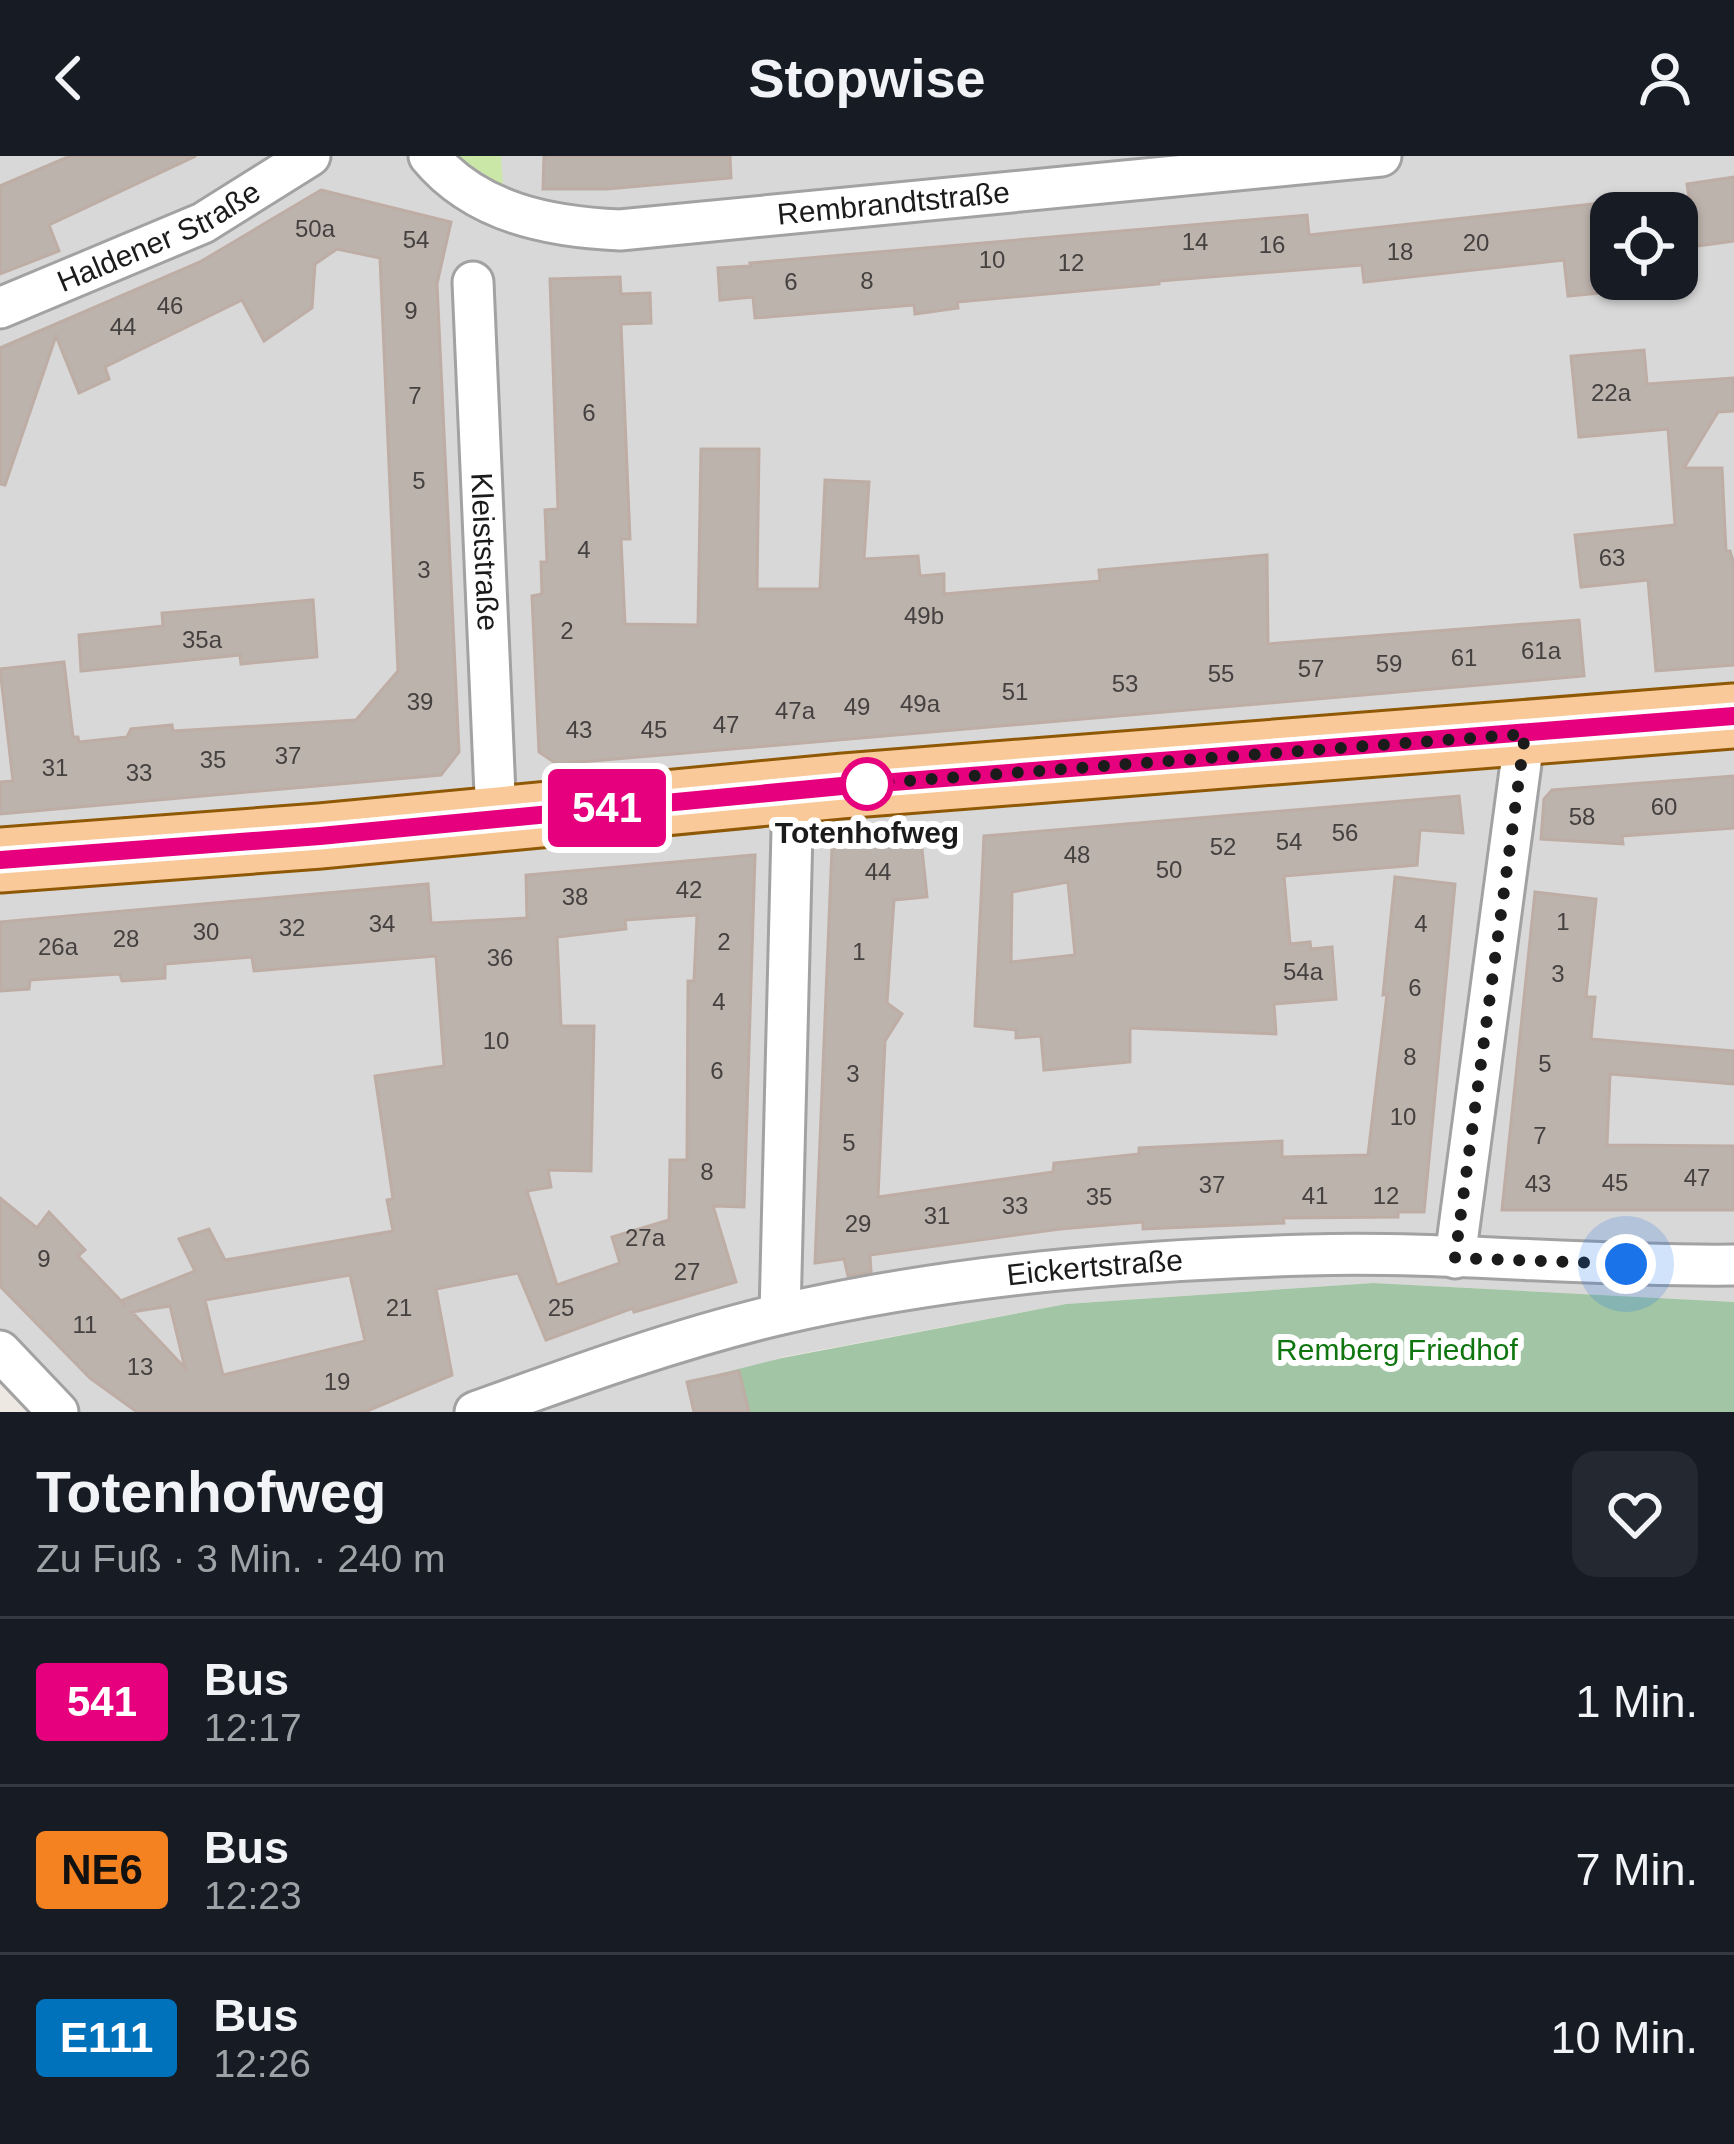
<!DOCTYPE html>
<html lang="de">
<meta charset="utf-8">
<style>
:root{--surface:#171b24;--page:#242831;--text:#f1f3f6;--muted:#9ea1a6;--line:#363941}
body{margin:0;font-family:Helvetica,sans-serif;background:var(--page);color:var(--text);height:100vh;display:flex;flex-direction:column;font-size:45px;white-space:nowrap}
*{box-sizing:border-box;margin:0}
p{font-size:39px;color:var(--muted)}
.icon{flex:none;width:66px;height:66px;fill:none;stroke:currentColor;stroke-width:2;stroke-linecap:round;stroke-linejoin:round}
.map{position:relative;height:1256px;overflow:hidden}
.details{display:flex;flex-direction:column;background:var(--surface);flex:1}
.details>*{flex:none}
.badge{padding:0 24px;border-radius:9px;font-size:42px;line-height:78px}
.buttons{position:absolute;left:1590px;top:36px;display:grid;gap:24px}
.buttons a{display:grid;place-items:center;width:108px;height:108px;border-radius:24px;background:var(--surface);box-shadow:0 3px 9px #0004;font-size:60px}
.you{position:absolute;width:60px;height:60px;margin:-30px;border:9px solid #fff;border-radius:50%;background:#1a73e8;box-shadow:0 0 0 18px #1a73e833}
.map>.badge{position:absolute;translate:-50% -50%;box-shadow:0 0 0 6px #fff}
.round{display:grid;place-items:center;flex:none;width:126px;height:126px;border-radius:24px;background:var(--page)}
.head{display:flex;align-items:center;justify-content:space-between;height:204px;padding:0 36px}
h1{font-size:57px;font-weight:600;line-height:90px}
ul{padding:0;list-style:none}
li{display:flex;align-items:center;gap:36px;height:168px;padding:0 36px;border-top:3px solid var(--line)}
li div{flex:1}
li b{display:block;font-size:45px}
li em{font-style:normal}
li .badge{min-width:132px;font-weight:700;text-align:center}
header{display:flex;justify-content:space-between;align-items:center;height:156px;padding:0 36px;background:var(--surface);font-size:54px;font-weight:600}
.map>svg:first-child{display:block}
.residential{fill:#d9d8d8;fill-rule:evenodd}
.grass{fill:#cae7a7}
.cemetery{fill:#a2c5a5}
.building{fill:#bdb3ad;stroke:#beada4;stroke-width:3;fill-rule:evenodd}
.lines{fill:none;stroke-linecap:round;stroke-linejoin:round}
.street-casing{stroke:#a2a2a2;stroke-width:45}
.primary-casing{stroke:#8f5804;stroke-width:69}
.street{stroke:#fff;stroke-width:39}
.primary{stroke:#f9c999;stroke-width:63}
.line-casing{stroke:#fff;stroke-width:27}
.line{stroke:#e6007e;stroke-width:18}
.walk{stroke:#1b1b1b;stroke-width:12;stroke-dasharray:0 21.6}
.stop-dot{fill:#fff;stroke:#e6007e;stroke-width:6}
.labels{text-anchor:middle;stroke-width:12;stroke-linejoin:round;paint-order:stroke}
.number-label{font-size:24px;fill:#444140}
.street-label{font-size:30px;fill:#1b1b1b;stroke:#fff}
.stop-label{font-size:30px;font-weight:bold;fill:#1b1b1b;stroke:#fff}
.park-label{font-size:30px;fill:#0e750f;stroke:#fff}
</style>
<header><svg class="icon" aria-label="back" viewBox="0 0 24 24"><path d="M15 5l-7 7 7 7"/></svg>Stopwise<svg class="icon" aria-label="person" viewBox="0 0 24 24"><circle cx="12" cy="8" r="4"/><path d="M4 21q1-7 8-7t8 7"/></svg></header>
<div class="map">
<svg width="1734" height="1256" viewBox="0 0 1734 1256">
<rect width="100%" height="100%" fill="#ede8e1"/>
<path class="residential" d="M0 0H1734V1146L1373 1127 1066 1148 783 1201 739 1215 694 1256H58L0 1195ZM1611 57H1677V123H1611Z"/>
<polygon class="grass" points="457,0 501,0 503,31"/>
<polygon class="cemetery" points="1373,1127 1734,1146 1734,1256 694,1256 687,1226 782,1202 1066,1148"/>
<g class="building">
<polygon points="70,0 196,0 49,69 59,95 0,118 0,30"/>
<polygon points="544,0 730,0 731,22 607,33 543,33"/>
<polygon points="1734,21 1734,85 1697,90 1687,28"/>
<polygon points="321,34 451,66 437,128 459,596 441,619 0,658 0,626 13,625 0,513 64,506 73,581 78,581 79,586 127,581 131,573 172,569 173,575 356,564 398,515 380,102 337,93 315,108 312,152 264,185 242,144 105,211 109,223 79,237 56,180 5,329 0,328 0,192 200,106"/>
<polygon points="1611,46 1611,136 1568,140 1564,104 1364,126 1362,109 1159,125 1159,128 957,146 958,152 915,158 914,149 755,162 753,141 720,144 718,112 751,110 750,107 1307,59 1309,79"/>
<polygon points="620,121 621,138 650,137 651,167 621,168 630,383 621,383 625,468 698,469 701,293 759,293 757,433 820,433 825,324 869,326 864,403 918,400 920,420 944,418 944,438 1100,425 1099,414 1267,399 1268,488 1579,464 1584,520 557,608 539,596 532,440 542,438 541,406 547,406 545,354 558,353 550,123"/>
<polygon points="1644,194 1647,228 1734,222 1734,255 1718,256 1684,312 1722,312 1726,395 1730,395 1734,408 1734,509 1656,515 1648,424 1581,431 1575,379 1675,369 1668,273 1579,281 1571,200"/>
<polygon points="313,444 317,501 241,508 240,499 81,515 79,479 163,470 162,457"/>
<polygon points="1734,620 1734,672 1622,680 1623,688 1541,683 1544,643 1552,634"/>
<path d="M1459 640 1463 677 1420 674 1417 709 1284 720 1290 788 1310 786 1311 793 1332 791 1336 843 1274 848 1276 878 1130 872V906L1044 914 1041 880 1016 882V874L975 870 984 680ZM1068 726 1075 799 1011 806 1012 736Z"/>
<polygon points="921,684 927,741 894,744 887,847 902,858 885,885 878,1041 1053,1016 1054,1007 1139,998 1139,992 1282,985 1282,1001 1368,999 1387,838 1383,839 1395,721 1455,728 1424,1056 1398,1056 1398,1061 1283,1062 1284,1067 1143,1073 1143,1066 1060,1073 870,1099 871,1116 848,1120 844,1103 815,1107 832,691"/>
<path d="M755 699 744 1051 713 1050 736 1126 634 1156 633 1152 546 1184 518 1117 436 1133 452 1219 365 1256H137L90 1222 0 1130V1042L37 1072 49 1056 85 1094 78 1100 124 1148 123 1144 195 1115 179 1083 209 1073 225 1104 393 1075 387 1044 393 1043 375 920 444 910 436 800 254 815 252 801 165 808V822L122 825 120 818 30 824 29 833 0 835V766L428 728 431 767 527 762 526 719ZM697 759 694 825H688L687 1004H670L669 1064 612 1081 620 1107 557 1129 527 1035 551 1031 548 1014 591 1015 594 870H561L557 781 626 773 625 764ZM350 1119 365 1185 223 1219 205 1144ZM170 1150 185 1212 132 1156Z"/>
<polygon points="1535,736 1596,743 1586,841 1595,841 1591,883 1734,895 1734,928 1610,918 1607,989 1734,990 1734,1054 1502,1054"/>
<polygon points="739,1215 749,1256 694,1256 687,1226"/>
</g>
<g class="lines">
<g class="street-casing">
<g id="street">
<path id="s1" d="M429 0C476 57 550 71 620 74L1381 0"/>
<path id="s2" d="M473 126 496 662"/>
<path id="s3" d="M0 152 203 67 310 0"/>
<polyline points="1455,1102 1525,577"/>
<polyline points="780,1158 793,634"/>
<polyline points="0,1195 58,1256"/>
<path id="s4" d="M475 1256C575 1220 673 1184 777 1159 949 1119 1131 1104 1308 1099 1450 1095 1592 1111 1734 1109"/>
</g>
</g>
<g class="primary-casing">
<polyline id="primary" points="0,704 320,680 842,630 1734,560"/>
</g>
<use href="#street" class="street"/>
<use href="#primary" class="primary"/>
</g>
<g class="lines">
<g class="line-casing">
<polyline id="line" points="0,704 320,680 842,630 1734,560"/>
</g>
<use href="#line" class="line"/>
<polyline class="walk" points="867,628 1525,578 1455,1102 1626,1108"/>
</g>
<circle class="stop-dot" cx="867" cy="628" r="24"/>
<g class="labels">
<g class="number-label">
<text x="315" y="81">50a</text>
<text x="416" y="92">54</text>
<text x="1195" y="94">14</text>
<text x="1476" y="95">20</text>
<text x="1272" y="97">16</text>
<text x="1400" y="104">18</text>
<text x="992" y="112">10</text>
<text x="1071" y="115">12</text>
<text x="867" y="133">8</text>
<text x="791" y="134">6</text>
<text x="170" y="158">46</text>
<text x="411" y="163">9</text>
<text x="123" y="179">44</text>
<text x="1611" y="245">22a</text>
<text x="415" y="248">7</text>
<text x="589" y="265">6</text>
<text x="419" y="333">5</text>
<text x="584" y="402">4</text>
<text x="1612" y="410">63</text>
<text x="424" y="422">3</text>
<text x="924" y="468">49b</text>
<text x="567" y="483">2</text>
<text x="202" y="492">35a</text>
<text x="1541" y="503">61a</text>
<text x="1464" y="510">61</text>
<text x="1389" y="516">59</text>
<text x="1311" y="521">57</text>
<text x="1221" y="526">55</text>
<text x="1125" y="536">53</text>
<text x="1015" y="544">51</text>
<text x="420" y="554">39</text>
<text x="920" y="556">49a</text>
<text x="857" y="559">49</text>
<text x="795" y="563">47a</text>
<text x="726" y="577">47</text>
<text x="579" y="582">43</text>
<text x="654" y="582">45</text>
<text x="288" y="608">37</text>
<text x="213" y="612">35</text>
<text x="55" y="620">31</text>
<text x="139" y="625">33</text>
<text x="1664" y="659">60</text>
<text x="1582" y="669">58</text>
<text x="1345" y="685">56</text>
<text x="1289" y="694">54</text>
<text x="1223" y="699">52</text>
<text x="1077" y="707">48</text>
<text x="1169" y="722">50</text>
<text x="878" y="724">44</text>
<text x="689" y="742">42</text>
<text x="575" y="749">38</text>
<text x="1563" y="774">1</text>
<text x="382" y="776">34</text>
<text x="1421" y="776">4</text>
<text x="292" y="780">32</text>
<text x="206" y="784">30</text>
<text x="126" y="791">28</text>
<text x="724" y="794">2</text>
<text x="58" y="799">26a</text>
<text x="859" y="804">1</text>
<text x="500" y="810">36</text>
<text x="1303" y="824">54a</text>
<text x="1558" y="826">3</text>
<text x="1415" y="840">6</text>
<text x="719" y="854">4</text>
<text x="496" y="893">10</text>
<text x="1410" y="909">8</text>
<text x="1545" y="916">5</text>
<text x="717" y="923">6</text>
<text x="853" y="926">3</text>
<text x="1403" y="969">10</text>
<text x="1540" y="988">7</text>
<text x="849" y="995">5</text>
<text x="707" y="1024">8</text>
<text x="1697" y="1030">47</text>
<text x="1615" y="1035">45</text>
<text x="1538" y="1036">43</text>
<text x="1212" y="1037">37</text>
<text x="1315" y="1048">41</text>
<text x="1386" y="1048">12</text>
<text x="1099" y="1049">35</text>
<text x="1015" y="1058">33</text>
<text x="937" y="1068">31</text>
<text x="858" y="1076">29</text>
<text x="645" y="1090">27a</text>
<text x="44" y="1111">9</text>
<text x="687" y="1124">27</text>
<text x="399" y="1160">21</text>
<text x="561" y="1160">25</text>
<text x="85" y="1177">11</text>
<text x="140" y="1219">13</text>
<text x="337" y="1234">19</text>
</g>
<g class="street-label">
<text dy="10" stroke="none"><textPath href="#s1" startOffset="486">Rembrandtstraße</textPath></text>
<text dy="10" stroke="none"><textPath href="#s3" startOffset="174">Haldener Straße</textPath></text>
<text dy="10" stroke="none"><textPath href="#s2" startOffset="270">Kleiststraße</textPath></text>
<text dy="10" stroke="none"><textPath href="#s4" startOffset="639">Eickertstraße</textPath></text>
</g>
<g class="stop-label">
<text x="867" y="687">Totenhofweg</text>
</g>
<g class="park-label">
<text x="1397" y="1204">Remberg Friedhof</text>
</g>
</g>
</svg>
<div class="buttons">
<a><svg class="icon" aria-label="locate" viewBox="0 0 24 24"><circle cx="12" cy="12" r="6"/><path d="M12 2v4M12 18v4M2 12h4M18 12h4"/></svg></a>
</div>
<div class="you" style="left:1626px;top:1108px"></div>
<b class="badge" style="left:607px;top:652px;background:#e6007e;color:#fff">541</b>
</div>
<section class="details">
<div class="head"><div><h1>Totenhofweg</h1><p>Zu Fuß · 3 Min. · 240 m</p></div><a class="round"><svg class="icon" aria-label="heart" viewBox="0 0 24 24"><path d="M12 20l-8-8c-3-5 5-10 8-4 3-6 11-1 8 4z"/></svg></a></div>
<ul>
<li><span class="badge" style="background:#e6007e;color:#fff">541</span><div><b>Bus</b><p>12:17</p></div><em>1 Min.</em></li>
<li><span class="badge" style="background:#f58220;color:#111">NE6</span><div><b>Bus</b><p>12:23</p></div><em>7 Min.</em></li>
<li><span class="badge" style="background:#0072bc;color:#fff">E111</span><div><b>Bus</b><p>12:26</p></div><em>10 Min.</em></li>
</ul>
</section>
